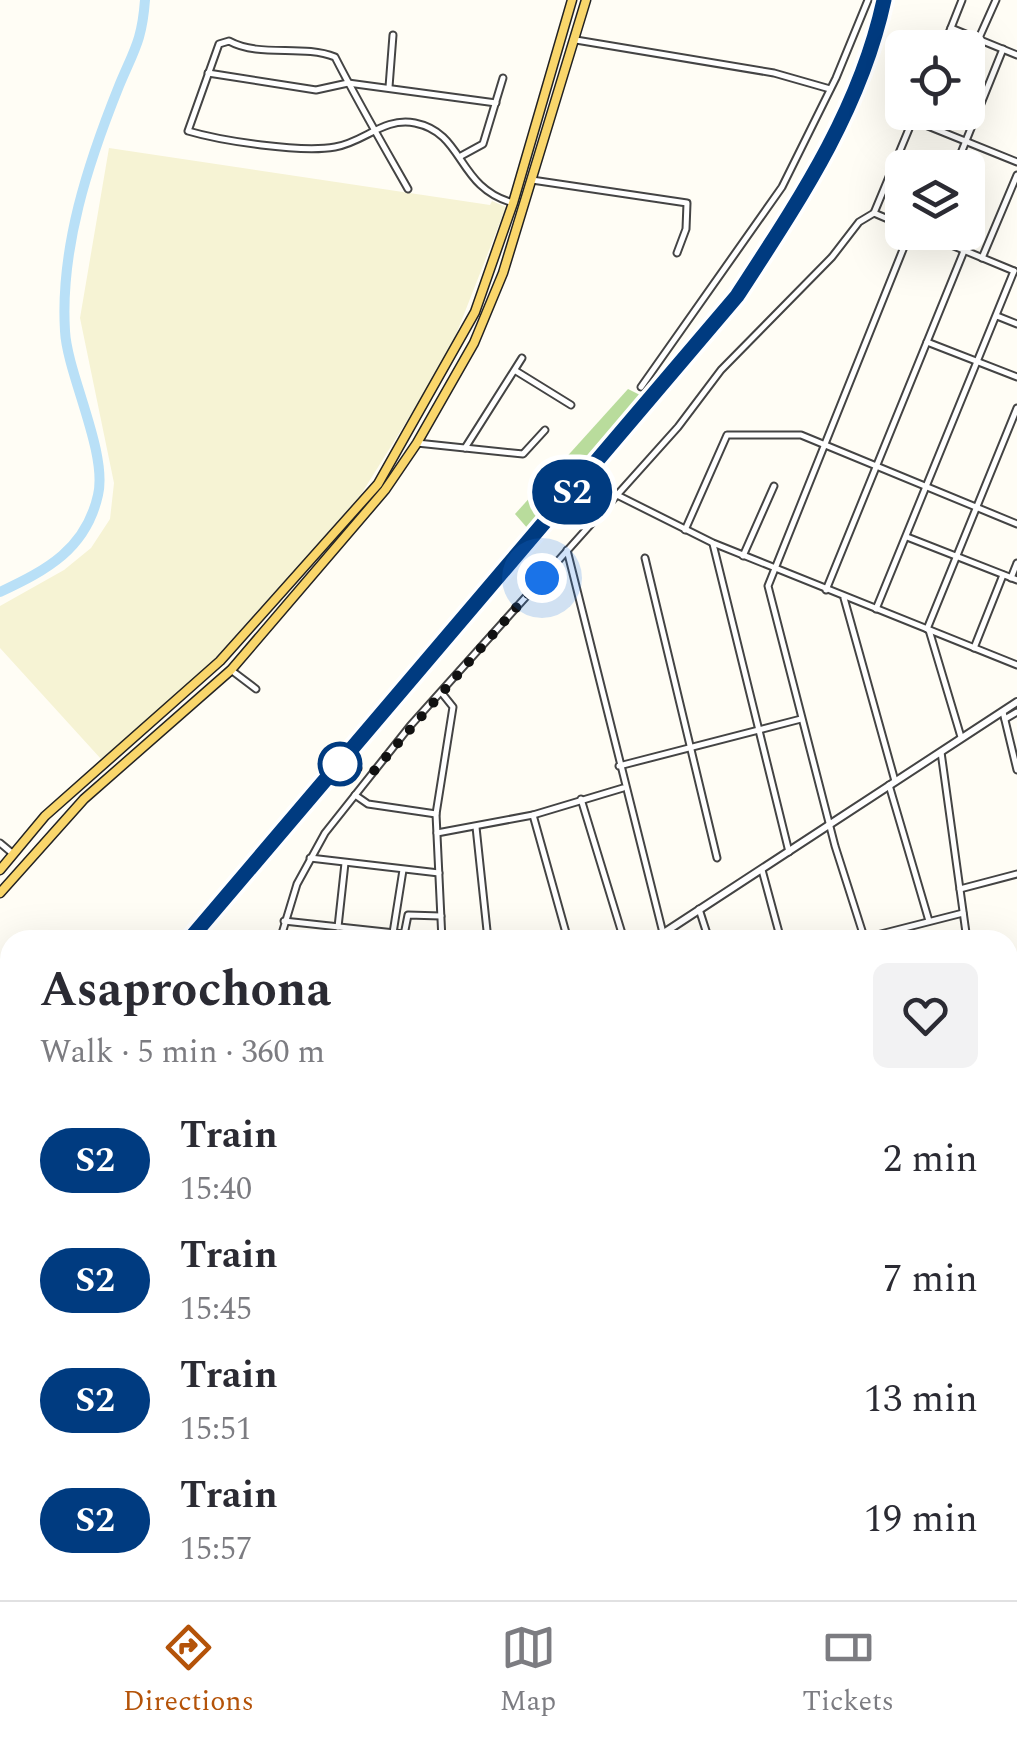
<!DOCTYPE html>
<meta charset="utf-8">
<style>
:root{--surface:#fff;--page:#f2f2f3;--text:#2b2b33;--muted:#7c7c81;--line:#e1e1e2;--accent:#b45309}
body{margin:0;font-family:Spectral,serif;background:var(--page);color:var(--text);height:100vh;display:flex;flex-direction:column;font-size:38px;white-space:nowrap}
*{box-sizing:border-box;margin:0}
p{font-size:32px;color:var(--muted)}
.icon{flex:none;width:55px;height:55px;fill:none;stroke:currentColor;stroke-width:2;stroke-linecap:round;stroke-linejoin:round}
.map{position:relative;flex:1;overflow:hidden}
.panel{position:absolute;left:0px;top:930px;width:1018px;height:670px;display:flex;flex-direction:column;background:var(--surface);border-radius:30px 30px 0 0;box-shadow:0 10px 40px #0002}
.panel>*{flex:none}
.badge{padding:0 20px;border-radius:32px;font-size:35px;line-height:65px}
.buttons{position:absolute;left:885px;top:30px;display:grid;gap:20px}
.buttons a{display:grid;place-items:center;width:100px;height:100px;border-radius:15px;background:var(--surface);box-shadow:0 10px 40px #0002;font-size:50px}
.you{position:absolute;width:50px;height:50px;margin:-25px;border:8px solid #fff;border-radius:50%;background:#1a73e8;box-shadow:0 0 0 15px #1a73e833}
.map>.badge{position:absolute;translate:-50% -50%;box-shadow:0 0 0 5px #fff}
.round{display:grid;place-items:center;flex:none;width:105px;height:105px;border-radius:15px;background:var(--page)}
.summary{display:flex;align-items:center;justify-content:space-between;height:170px;padding:0 40px}
h1{font-size:48px;font-weight:700;line-height:75px}
ul{padding:0;list-style:none}
li{display:flex;align-items:center;gap:30px;height:120px;padding:0 40px}
li div{flex:1}
li b{display:block;font-size:38px}
li em{font-style:normal}
li .badge{min-width:110px;font-weight:700;text-align:center}
.tab-bar{display:flex;justify-content:space-around;align-items:center;height:140px;border-top:2px solid var(--line);background:var(--surface);font-size:28px;color:var(--muted)}
.tab-bar a{display:grid;justify-items:center;gap:5px}
.tab-bar .active{color:var(--accent)}
.map>svg:first-child{display:block}
.farmland{fill:#f6f3d4}
.green{fill:#d5ebbd}
.forest{fill:#b9dc9c}
.lines{fill:none;stroke-linecap:round;stroke-linejoin:round}
.river{stroke:#b9e0f7;stroke-width:10}
.minor-casing{stroke:#444;stroke-width:9}
.tertiary-casing{stroke:#444;stroke-width:10}
.primary-casing{stroke:#222;stroke-width:11}
.minor{stroke:#fff;stroke-width:5}
.tertiary{stroke:#fff;stroke-width:6}
.primary{stroke:#f9d66b;stroke-width:8}
.rail{stroke:#c4262e;stroke-width:2.5}
.line-casing{stroke:#fff;stroke-width:22}
.line{stroke:#003b80;stroke-width:15}
.walk{stroke:#111;stroke-width:10;stroke-dasharray:0 18}
.stop-dot{fill:#fff;stroke:#003b80;stroke-width:5}
</style>
<div class="map">
<svg width="1017" height="1600" viewBox="0 0 1017 1600">
<rect width="100%" height="100%" fill="#fffdf5"/>
<polygon class="farmland" points="109,148 490,205 492,201 506,207 448,355 360,496 199,676 101,759 0,648 0,606 64,570 91,548 110,519 114,483 80,318"/>
<path class="green" d="M880 0C835 220 677 367 537 532 421 668 307 805 189 940H177L750 272C791 211 829 150 856 81 866 56 869 22 880 0Z"/>
<polygon class="forest" points="628,389 644,397 529,530 515,514"/>
<g class="lines">
<path class="river" d="M0 592C47 570 86 549 98 495 108 453 67 373 65 331 60 248 88 163 119 86 134 50 142 41 145 0"/>
<g class="minor-casing">
<g id="minor">
<polyline points="951,28 1017,55"/>
<polyline points="979,38 996,0"/>
<polyline points="576,40 774,73 830,89"/>
<polyline points="943,48 962,0"/>
<polyline points="208,73 316,90 348,83 496,103"/>
<polyline points="389,87 393,35"/>
<polyline points="913,120 1017,162"/>
<polyline points="461,156 483,144 503,78"/>
<polyline points="955,168 1003,49"/>
<polyline points="532,180 687,203 686,229 677,253"/>
<path d="M408 189C383 145 358 102 335 57 302 44 260 58 229 41L219 44 188 131C222 141 301 153 335 147 365 142 383 117 415 123 465 133 456 187 513 203"/>
<polyline points="874,213 916,112"/>
<polyline points="874,213 902,225"/>
<polyline points="920,232 1014,271"/>
<polyline points="982,258 1017,175"/>
<polyline points="997,316 1017,324"/>
<polyline points="927,342 1017,377"/>
<polyline points="516,371 571,405"/>
<polyline points="641,387 782,187 836,78 868,0"/>
<polyline points="417,443 523,454 545,430"/>
<polyline points="465,448 522,358"/>
<polyline points="617,495 713,543 1017,665"/>
<polyline points="685,530 727,435 801,435 1017,524"/>
<polyline points="907,537 1017,580"/>
<polyline points="713,544 789,852"/>
<polyline points="567,550 663,933"/>
<polyline points="743,556 774,486"/>
<polyline points="645,558 717,858"/>
<polyline points="1011,578 1017,563"/>
<polyline points="826,590 964,251"/>
<polyline points="844,598 895,781"/>
<polyline points="876,609 1014,271"/>
<polyline points="927,629 1017,408"/>
<polyline points="929,630 961,737"/>
<polyline points="974,648 1003,575"/>
<polyline points="231,670 256,689"/>
<polyline points="441,692 453,707 436,814 442,940"/>
<polyline points="1003,712 1017,770"/>
<polyline points="1005,719 1017,712"/>
<polyline points="941,752 967,940"/>
<polyline points="619,766 801,719"/>
<polyline points="889,785 929,921"/>
<polyline points="355,795 368,804 436,814"/>
<polyline points="581,799 624,940"/>
<polyline points="533,815 568,940"/>
<polyline points="476,827 488,940"/>
<polyline points="437,833 533,815 623,788"/>
<polyline points="0,843 12,853"/>
<polyline points="310,858 439,873"/>
<polyline points="762,870 781,940"/>
<polyline points="960,889 1017,874"/>
<polyline points="699,909 709,940"/>
<polyline points="284,921 404,934"/>
<polyline points="338,927 345,863"/>
<polyline points="393,933 403,870"/>
<polyline points="865,938 963,913"/>
<polyline points="280,940 297,884 325,833 410,726 678,427 721,370 832,257 859,222 874,213"/>
<polyline points="403,940 408,915 441,916"/>
<polyline points="865,940 835,846 768,586 910,232"/>
<polyline points="1008,1002 1017,999"/>
<polyline points="1008,1121 1013,1142"/>
<polyline points="1008,1353 1017,1351"/>
<polyline points="1008,1402 1017,1400"/>
<polyline points="1008,1461 1017,1459"/>
<polyline points="3,1496 10,1544"/>
<polyline points="16,1590 17,1600"/>
<polyline points="318,1590 319,1600"/>
<polyline points="558,1590 605,1600"/>
<polyline points="739,1590 741,1600"/>
<polyline points="793,1590 795,1600"/>
<polyline points="844,1590 846,1600"/>
<polyline points="888,1590 890,1600"/>
<polyline points="948,1590 950,1600"/>
<polyline points="689,1594 712,1590"/>
<polyline points="52,1600 89,1590"/>
<polyline points="229,1600 230,1590"/>
<polyline points="378,1600 379,1590"/>
<polyline points="461,1600 462,1590"/>
<polyline points="523,1600 525,1590"/>
<polyline points="1012,1600 1017,1548"/>
</g>
</g>
<g class="tertiary-casing">
<g id="tertiary">
<polyline points="653,940 1017,702"/>
<polyline points="0,1497 10,1495"/>
</g>
</g>
<g class="primary-casing">
<g id="primary">
<polyline points="0,870 45,816 220,661 378,484 475,312 513,203 572,0"/>
<polyline points="0,893 84,799 231,670 385,490 417,443 474,343 503,273 586,0"/>
</g>
</g>
<use href="#minor" class="minor"/>
<use href="#tertiary" class="tertiary"/>
<use href="#primary" class="primary"/>
<g class="rail">
<path d="M189 940 737 296C798 202 861 111 884 0"/>
<polyline points="0,1324 10,1272"/>
</g>
</g>
<g class="lines">
<g class="line-casing">
<path id="line" d="M189 940 737 296C798 202 860 111 884 0"/>
</g>
<use href="#line" class="line"/>
<polyline class="walk" points="340,764 373,772 542,578"/>
</g>
<circle class="stop-dot" cx="340" cy="764" r="20"/>
</svg>
<div class="buttons">
<a><svg class="icon" aria-label="locate" viewBox="0 0 24 24"><circle cx="12" cy="12" r="6"/><path d="M12 2v4M12 18v4M2 12h4M18 12h4"/></svg></a>
<a><svg class="icon" aria-label="layers" viewBox="0 0 24 24"><path d="M12 4l9 5-9 5-9-5zM3 14l9 5 9-5"/></svg></a>
</div>
<div class="you" style="left:542px;top:578px"></div>
<b class="badge" style="left:572px;top:492px;background:#003b80;color:#fff">S2</b>
<section class="panel">
<div class="summary"><div><h1>Asaprochona</h1><p>Walk · 5 min · 360 m</p></div><a class="round"><svg class="icon" aria-label="heart" viewBox="0 0 24 24"><path d="M12 20l-8-8c-3-5 5-10 8-4 3-6 11-1 8 4z"/></svg></a></div>
<ul>
<li><span class="badge" style="background:#003b80;color:#fff">S2</span><div><b>Train</b><p>15:40</p></div><em>2 min</em></li>
<li><span class="badge" style="background:#003b80;color:#fff">S2</span><div><b>Train</b><p>15:45</p></div><em>7 min</em></li>
<li><span class="badge" style="background:#003b80;color:#fff">S2</span><div><b>Train</b><p>15:51</p></div><em>13 min</em></li>
<li><span class="badge" style="background:#003b80;color:#fff">S2</span><div><b>Train</b><p>15:57</p></div><em>19 min</em></li>
</ul>
</section>
</div>
<nav class="tab-bar">
<a class="active"><svg class="icon" aria-label="directions" viewBox="0 0 24 24"><path d="M12 3l9 9-9 9-9-9zM9 14v-3h6M13 9l2 2-2 2"/></svg>Directions</a>
<a><svg class="icon" aria-label="map" viewBox="0 0 24 24"><path d="M3 6l6-2 6 2 6-2v14l-6 2-6-2-6 2zM9 4v14M15 6v14"/></svg>Map</a>
<a><svg class="icon" aria-label="tickets" viewBox="0 0 24 24"><path d="M3 7h18v10H3zM15 7v10"/></svg>Tickets</a>
</nav>
